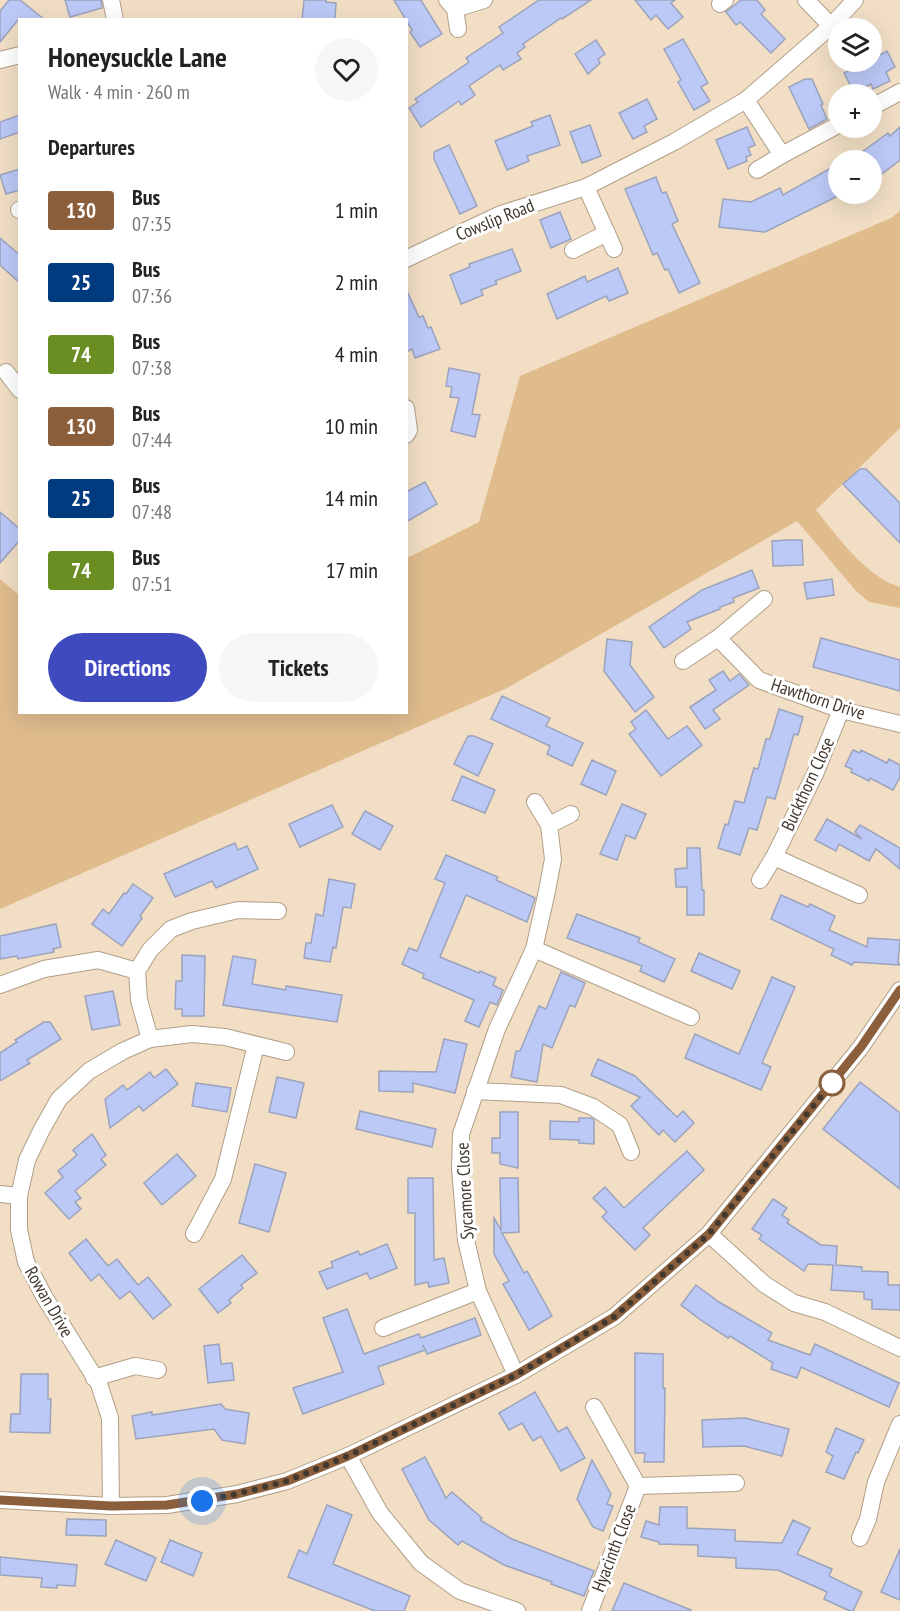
<!DOCTYPE html>
<meta charset="utf-8">
<style>
:root{--surface:#fff;--page:#f6f6f6;--text:#222;--muted:#767676;--accent:#3f4abe}
body{margin:0;font-family:"PT Sans Narrow",sans-serif;background:var(--page);color:var(--text);height:100vh;display:flex;flex-direction:column;font-size:22px;white-space:nowrap}
*{box-sizing:border-box;margin:0}
p{font-size:20px;color:var(--muted)}
.icon{flex:none;width:33px;height:33px;fill:none;stroke:currentColor;stroke-width:2;stroke-linecap:round;stroke-linejoin:round}
.map{position:relative;flex:1;overflow:hidden}
.panel{position:absolute;left:18px;top:18px;width:390px;height:696px;display:flex;flex-direction:column;background:var(--surface);border-radius:0px;box-shadow:0 6px 24px #0002}
.panel>*{flex:none}
.badge{padding:0 12px;border-radius:4px;font-size:21px;line-height:39px}
.tools{position:absolute;left:828px;top:18px;display:grid;gap:12px}
.tools a{display:grid;place-items:center;width:54px;height:54px;border-radius:50%;background:var(--surface);box-shadow:0 6px 24px #0002;font-size:30px}
.you{position:absolute;width:30px;height:30px;margin:-15px;border:4px solid #fff;border-radius:50%;background:#1a73e8;box-shadow:0 0 0 9px #1a73e833}
.map>.badge{position:absolute;translate:-50% -50%;box-shadow:0 0 0 3px #fff}
h2{padding:0 30px;font-size:22px;line-height:54px}
.round{display:grid;place-items:center;flex:none;width:63px;height:63px;border-radius:32px;background:var(--page)}
.head{display:flex;align-items:center;justify-content:space-between;height:102px;padding:0 30px}
h1{font-size:28px;font-weight:800;line-height:45px}
.action{display:flex;gap:12px;margin-top:auto;padding:12px 30px}
.action a{flex:1;height:69px;border-radius:36px;background:var(--accent);color:#fff;font-size:24px;font-weight:800;line-height:69px;text-align:center}
.action a+a{background:var(--page);color:var(--text)}
ul{padding:0;list-style:none}
li{display:flex;align-items:center;gap:18px;height:72px;padding:0 30px}
li div{flex:1}
li b{display:block;font-size:22px}
li em{font-style:normal}
li .badge{min-width:66px;font-weight:700;text-align:center}
.map>svg:first-child{display:block}
.green{fill:#e0bc8d}
.building{fill:#bcc8f6;stroke:#9ba3bd;stroke-width:1.5}
.lines{fill:none;stroke-linecap:round;stroke-linejoin:round}
.minor-casing{stroke:#b19f88;stroke-width:18}
.minor{stroke:#fff;stroke-width:16}
.line-casing{stroke:#fff;stroke-width:14}
.line{stroke:#8b5e3c;stroke-width:9}
.walk{stroke:#41392f;stroke-width:6;stroke-dasharray:0 10.8}
.stop-dot{fill:#fff;stroke:#8b5e3c;stroke-width:3}
.labels{text-anchor:middle;stroke-width:6;stroke-linejoin:round;paint-order:stroke}
.street-label{font-size:18px;fill:#41392f;stroke:#fff}
</style>
<div class="map">
<svg width="900" height="1611" viewBox="0 0 900 1611">
<rect width="100%" height="100%" fill="#f1dec5"/>
<path class="green" d="M900 211V428L816 510C838 537 866 577 900 587V608L869 602 856 591 797 521 507 688 0 909V579L19 595 20 712H406L407 558 479 522 520 376 891 218Z"/>
<g class="building">
<polygon points="9,0 20,0 45,20 18,20 0,42 0,11"/>
<polygon points="65,0 101,0 102,8 70,17"/>
<polygon points="304,0 326,0 326,2 336,3 335,20 302,20"/>
<polygon points="394,0 421,0 442,34 420,47 410,32 412,30"/>
<polygon points="539,0 591,0 562,19 561,18 523,44 525,47 517,53 521,59 503,70 500,65 469,86 475,95 461,105 459,101 421,127 409,108 418,102 415,99 469,62 466,58 503,33 499,27"/>
<polygon points="635,0 675,0 671,3 683,17 668,29 656,15 651,20"/>
<polygon points="741,0 757,0 765,10 761,14 785,39 771,53 740,22 736,25 726,12"/>
<polygon points="683,39 708,83 701,87 710,101 694,110 678,82 681,80 664,49"/>
<polygon points="596,40 605,54 598,59 600,63 588,74 575,54"/>
<polygon points="887,51 895,67 886,72 890,81 873,89 871,84 854,92 844,73 866,62 872,62 872,59"/>
<polygon points="805,79 812,79 823,104 821,105 827,119 809,129 789,87"/>
<polygon points="647,99 657,119 644,126 647,132 633,139 619,113"/>
<polygon points="20,115 20,132 0,139 0,122"/>
<polygon points="550,115 560,145 527,156 529,161 507,170 495,141 533,126 531,122"/>
<polygon points="590,125 601,156 582,163 570,132"/>
<polygon points="747,127 755,145 748,148 751,155 746,157 747,161 728,169 716,140"/>
<polygon points="900,127 900,160 883,173 872,179 872,160 851,160 888,133 890,136"/>
<polygon points="449,145 477,206 460,214 434,159 434,152"/>
<polygon points="838,164 838,196 765,232 719,227 723,199 751,202 780,188 783,195"/>
<polygon points="20,169 20,190 6,194 0,175"/>
<polygon points="656,177 662,193 666,192 678,221 672,224 700,283 679,293 668,269 665,270 657,253 653,255 625,189"/>
<polygon points="560,212 571,239 551,248 540,220"/>
<polygon points="0,238 20,255 20,283 0,265"/>
<polygon points="512,249 521,271 495,281 497,284 481,290 483,295 461,304 450,275 470,267 469,264"/>
<polygon points="618,268 628,293 609,301 606,296 557,319 547,294 585,276 587,282"/>
<polygon points="406,289 419,317 423,316 428,328 431,327 440,349 415,358 412,349 406,352"/>
<polygon points="449,368 480,374 472,414 480,415 475,437 451,431 459,398 450,397 452,387 446,386"/>
<polygon points="860,469 866,469 900,503 900,543 843,484"/>
<polygon points="425,482 437,504 406,522 406,492"/>
<polygon points="0,512 20,529 20,540 0,563"/>
<polygon points="787,540 802,540 803,565 773,566 772,541"/>
<polygon points="752,570 759,588 733,598 734,602 720,607 720,609 687,622 691,629 664,648 649,627 702,590"/>
<polygon points="832,579 834,595 807,599 804,583"/>
<polygon points="821,638 900,660 900,691 813,667"/>
<polygon points="607,639 632,642 630,665 654,697 635,712 604,671"/>
<polygon points="723,671 730,681 739,674 749,685 713,710 720,719 705,729 690,707 716,690 709,680"/>
<polygon points="502,696 550,718 546,726 583,743 572,766 547,754 550,746 491,719"/>
<polygon points="779,709 803,717 798,735 794,734 775,799 767,797 757,830 749,828 740,855 718,848 725,824 728,825 735,801 744,803 754,768 758,769 766,739 770,739"/>
<polygon points="646,710 668,739 687,726 702,745 661,776 629,734 636,729 631,722"/>
<polygon points="468,736 474,736 493,744 478,776 454,764"/>
<polygon points="853,750 860,753 861,750 887,763 889,759 900,765 900,777 893,790 870,778 869,781 851,772 852,769 845,766"/>
<polygon points="592,760 616,771 606,795 581,784"/>
<polygon points="462,776 495,790 485,813 452,800"/>
<polygon points="622,804 646,814 635,839 626,835 617,860 600,854"/>
<polygon points="332,805 343,827 300,847 289,824"/>
<polygon points="365,811 393,826 380,850 352,834"/>
<polygon points="827,819 862,839 855,832 860,825 900,848 900,869 876,849 869,861 839,844 836,851 815,840"/>
<polygon points="235,843 238,850 247,846 258,869 216,888 212,881 175,897 164,874"/>
<polygon points="687,848 700,848 702,890 704,890 704,915 687,915 687,887 676,887 675,869 687,868"/>
<polygon points="446,855 498,877 496,880 535,898 527,922 466,895 440,957 479,973 480,971 496,978 493,985 503,990 497,1005 490,1002 479,1027 465,1021 474,1000 423,978 424,974 402,964 409,948 417,951 445,883 435,879"/>
<polygon points="329,879 355,884 351,908 343,907 336,948 333,947 330,962 304,958 306,943 311,943 316,914 323,916"/>
<polygon points="133,884 153,898 140,916 142,918 122,946 92,924 103,909 109,914 124,893 126,894"/>
<polygon points="781,895 808,907 810,904 835,916 829,930 867,947 868,938 900,940 898,962 900,965 854,962 852,965 831,955 834,949 771,919"/>
<polygon points="577,914 640,938 638,942 675,959 664,982 640,971 642,966 567,938"/>
<polygon points="56,924 61,947 53,949 54,952 18,959 17,956 0,959 0,936"/>
<polygon points="699,953 740,971 732,989 691,971"/>
<polygon points="182,955 205,956 204,1016 182,1016 182,1009 175,1009 176,981 182,981"/>
<polygon points="233,956 256,960 252,984 286,990 286,986 342,995 337,1022 223,1005"/>
<polygon points="561,972 585,983 575,1007 570,1005 552,1048 543,1044 537,1082 511,1077 516,1051 520,1051 539,1006 546,1009"/>
<polygon points="772,977 795,987 762,1063 771,1067 761,1090 685,1058 695,1034 739,1054"/>
<polygon points="113,991 120,1025 92,1030 85,996"/>
<polygon points="44,1022 50,1022 61,1039 27,1060 30,1063 0,1081 0,1053 17,1042 15,1040"/>
<polygon points="444,1039 467,1044 455,1093 413,1083 413,1092 379,1091 379,1071 436,1072"/>
<polygon points="598,1059 635,1076 677,1117 683,1111 694,1123 675,1142 663,1130 659,1135 631,1106 640,1097 591,1075"/>
<polygon points="166,1069 178,1084 143,1111 139,1106 110,1128 105,1099 123,1085 127,1090 150,1072 154,1078"/>
<polygon points="277,1077 304,1083 296,1118 269,1112"/>
<polygon points="860,1082 900,1113 900,1189 823,1129"/>
<polygon points="196,1083 231,1088 227,1112 192,1106"/>
<polygon points="360,1111 436,1129 432,1147 356,1129"/>
<polygon points="500,1112 518,1112 518,1168 500,1164 500,1153 492,1153 492,1138 500,1138"/>
<polygon points="579,1118 591,1118 594,1120 594,1144 579,1143 579,1140 550,1139 550,1121 579,1122"/>
<polygon points="92,1134 106,1155 101,1159 106,1165 75,1191 81,1198 75,1202 81,1209 69,1219 45,1193 63,1177 58,1171 77,1155 73,1150"/>
<polygon points="687,1151 704,1170 643,1228 650,1235 635,1250 602,1217 607,1212 593,1198 605,1187 624,1208"/>
<polygon points="177,1154 196,1176 162,1205 144,1183"/>
<polygon points="255,1164 286,1173 269,1232 239,1223"/>
<polygon points="408,1178 433,1178 434,1260 444,1258 449,1283 429,1287 428,1282 415,1285 415,1213 408,1213"/>
<polygon points="500,1178 518,1178 519,1232 502,1233 524,1273 527,1271 552,1316 529,1330 503,1284 509,1281 494,1254 494,1218 501,1230"/>
<polygon points="773,1199 787,1208 782,1215 789,1220 787,1223 821,1245 837,1246 836,1265 862,1267 862,1271 888,1272 888,1285 900,1285 900,1310 872,1309 872,1300 864,1299 864,1292 831,1290 833,1265 808,1264 804,1271 759,1239 762,1235 752,1229"/>
<polygon points="86,1239 108,1266 117,1259 138,1285 148,1277 171,1305 153,1319 130,1291 120,1299 99,1274 91,1281 69,1253"/>
<polygon points="387,1244 397,1268 370,1279 367,1273 327,1289 319,1272 333,1267 331,1262 358,1251 360,1255"/>
<polygon points="242,1255 257,1273 241,1285 243,1288 229,1300 231,1303 218,1313 199,1289"/>
<polygon points="696,1285 719,1302 772,1333 768,1340 810,1355 815,1344 899,1383 889,1407 801,1367 797,1378 771,1369 773,1363 730,1336 728,1338 702,1321 681,1305"/>
<polygon points="347,1309 364,1354 419,1334 421,1338 475,1318 481,1335 427,1354 423,1345 425,1350 378,1367 384,1384 303,1414 293,1388 343,1372 323,1318"/>
<polygon points="219,1344 221,1364 232,1363 234,1380 208,1383 204,1346"/>
<polygon points="635,1353 663,1354 663,1388 665,1388 664,1462 644,1462 645,1453 635,1453"/>
<polygon points="21,1374 48,1374 48,1399 51,1399 50,1433 10,1432 11,1414 20,1414"/>
<polygon points="535,1392 558,1432 567,1427 585,1458 561,1471 541,1436 533,1441 522,1423 509,1430 499,1413"/>
<polygon points="221,1404 225,1409 249,1413 245,1444 222,1440 214,1429 136,1439 132,1416 152,1412 152,1415"/>
<polygon points="745,1418 789,1429 782,1456 744,1446 703,1447 702,1420"/>
<polygon points="836,1428 864,1440 858,1453 856,1452 844,1479 826,1472 833,1456 826,1452"/>
<polygon points="425,1457 446,1498 452,1492 482,1518 480,1520 512,1539 594,1571 584,1596 551,1584 552,1582 504,1565 462,1541 458,1545 429,1520 402,1469"/>
<polygon points="592,1460 611,1494 607,1504 613,1506 603,1531 593,1527 577,1499"/>
<polygon points="327,1505 352,1515 333,1564 410,1596 404,1611 375,1611 288,1577 299,1550 307,1554"/>
<polygon points="660,1507 687,1507 687,1528 735,1530 735,1541 782,1543 793,1520 810,1528 797,1554 832,1569 829,1576 862,1592 853,1611 850,1611 824,1599 827,1592 778,1570 736,1568 736,1558 698,1556 698,1545 659,1544 659,1542 641,1537 646,1521 659,1525"/>
<polygon points="67,1519 106,1520 106,1536 66,1535"/>
<polygon points="116,1540 156,1558 146,1581 105,1564"/>
<polygon points="170,1540 202,1553 193,1576 161,1562"/>
<polygon points="900,1549 900,1600 881,1592"/>
<polygon points="0,1557 77,1565 75,1586 57,1585 57,1588 41,1587 42,1578 0,1575"/>
<polygon points="624,1583 691,1610 691,1611 612,1611"/>
</g>
<g class="lines">
<g class="minor-casing">
<g id="minor">
<polyline points="111,0 115,20"/>
<polyline points="447,0 455,9 484,0"/>
<polyline points="806,0 831,26"/>
<polyline points="720,4 725,0"/>
<polyline points="455,9 458,29"/>
<polyline points="0,60 20,55"/>
<polyline points="746,100 782,155 838,125"/>
<polyline points="872,107 900,92"/>
<polyline points="757,170 782,155"/>
<polyline points="586,187 614,249"/>
<polyline points="19,210 20,210"/>
<polyline points="573,250 607,233"/>
<polyline points="406,259 501,214 586,187 674,142 746,100 831,26 855,0"/>
<polyline points="6,372 20,390"/>
<polyline points="406,408 409,430 406,435"/>
<polyline points="718,638 759,680 841,710 900,724"/>
<polyline points="683,661 718,638 764,599"/>
<polyline points="841,710 815,774 774,857 859,895"/>
<polyline points="549,825 571,814"/>
<polyline points="760,880 774,857"/>
<polyline points="534,949 691,1017"/>
<polyline points="0,985 44,969 98,960 137,971"/>
<polyline points="150,1039 139,1000 137,971 150,950 171,929 192,921 238,910 278,911"/>
<polyline points="475,1091 561,1095 593,1107 620,1125 631,1152"/>
<polyline points="0,1194 19,1196"/>
<polyline points="194,1234 223,1179 256,1045"/>
<polyline points="709,1234 764,1284 794,1303 825,1312 900,1348"/>
<polyline points="383,1328 478,1291"/>
<polyline points="516,1375 478,1291 466,1240 460,1168 461,1134 497,1029 534,949 547,891 553,859 549,825 535,802"/>
<polyline points="94,1378 135,1366 158,1370"/>
<polyline points="348,1456 380,1513 421,1563 460,1591 517,1611"/>
<polyline points="638,1486 736,1483"/>
<polyline points="0,1500 111,1506 167,1505 237,1494 287,1481 348,1456 516,1375 614,1317 709,1234 861,1047 900,990"/>
<polyline points="111,1506 110,1418 99,1384 45,1298 26,1262 19,1230 19,1196 27,1160 42,1129 59,1099 89,1071 123,1051 150,1039 192,1034 225,1037 286,1052"/>
<polyline points="860,1538 868,1519 876,1482 900,1424"/>
<polyline points="590,1611 638,1486 594,1407"/>
</g>
</g>
<use href="#minor" class="minor"/>
</g>
<g class="lines">
<g class="line-casing">
<polyline id="line" points="0,1500 111,1506 167,1505 237,1494 287,1481 348,1456 516,1375 614,1317 709,1234 861,1047 900,990"/>
</g>
<use href="#line" class="line"/>
<polyline class="walk" points="202,1501 237,1494 287,1481 348,1456 516,1375 614,1317 709,1234 837,1077 832,1083"/>
</g>
<circle class="stop-dot" cx="832" cy="1083" r="12"/>
<g class="labels">
<g class="street-label">
<text transform="translate(495 220) rotate(-22)" y="6">Cowslip Road</text>
<text transform="translate(818 699) rotate(18)" y="6">Hawthorn Drive</text>
<text transform="translate(808 784) rotate(-65)" y="6">Buckthorn Close</text>
<text transform="translate(465 1191) rotate(-93)" y="6">Sycamore Close</text>
<text transform="translate(49 1302) rotate(60)" y="6">Rowan Drive</text>
<text transform="translate(614 1548) rotate(-69)" y="6">Hyacinth Close</text>
</g>
</g>
</svg>
<div class="tools">
<a><svg class="icon" aria-label="layers" viewBox="0 0 24 24"><path d="M12 4l9 5-9 5-9-5zM3 14l9 5 9-5"/></svg></a>
<a>+</a>
<a>−</a>
</div>
<div class="you" style="left:202px;top:1501px"></div>
<section class="panel">
<div class="head"><div><h1>Honeysuckle Lane</h1><p>Walk · 4 min · 260 m</p></div><a class="round"><svg class="icon" aria-label="heart" viewBox="0 0 24 24"><path d="M12 20l-8-8c-3-5 5-10 8-4 3-6 11-1 8 4z"/></svg></a></div>
<h2>Departures</h2>
<ul>
<li><span class="badge" style="background:#8b5e3c;color:#fff">130</span><div><b>Bus</b><p>07:35</p></div><em>1 min</em></li>
<li><span class="badge" style="background:#003b80;color:#fff">25</span><div><b>Bus</b><p>07:36</p></div><em>2 min</em></li>
<li><span class="badge" style="background:#6b8e23;color:#fff">74</span><div><b>Bus</b><p>07:38</p></div><em>4 min</em></li>
<li><span class="badge" style="background:#8b5e3c;color:#fff">130</span><div><b>Bus</b><p>07:44</p></div><em>10 min</em></li>
<li><span class="badge" style="background:#003b80;color:#fff">25</span><div><b>Bus</b><p>07:48</p></div><em>14 min</em></li>
<li><span class="badge" style="background:#6b8e23;color:#fff">74</span><div><b>Bus</b><p>07:51</p></div><em>17 min</em></li>
</ul>
<div class="action"><a>Directions</a><a>Tickets</a></div>
</section>
</div>
